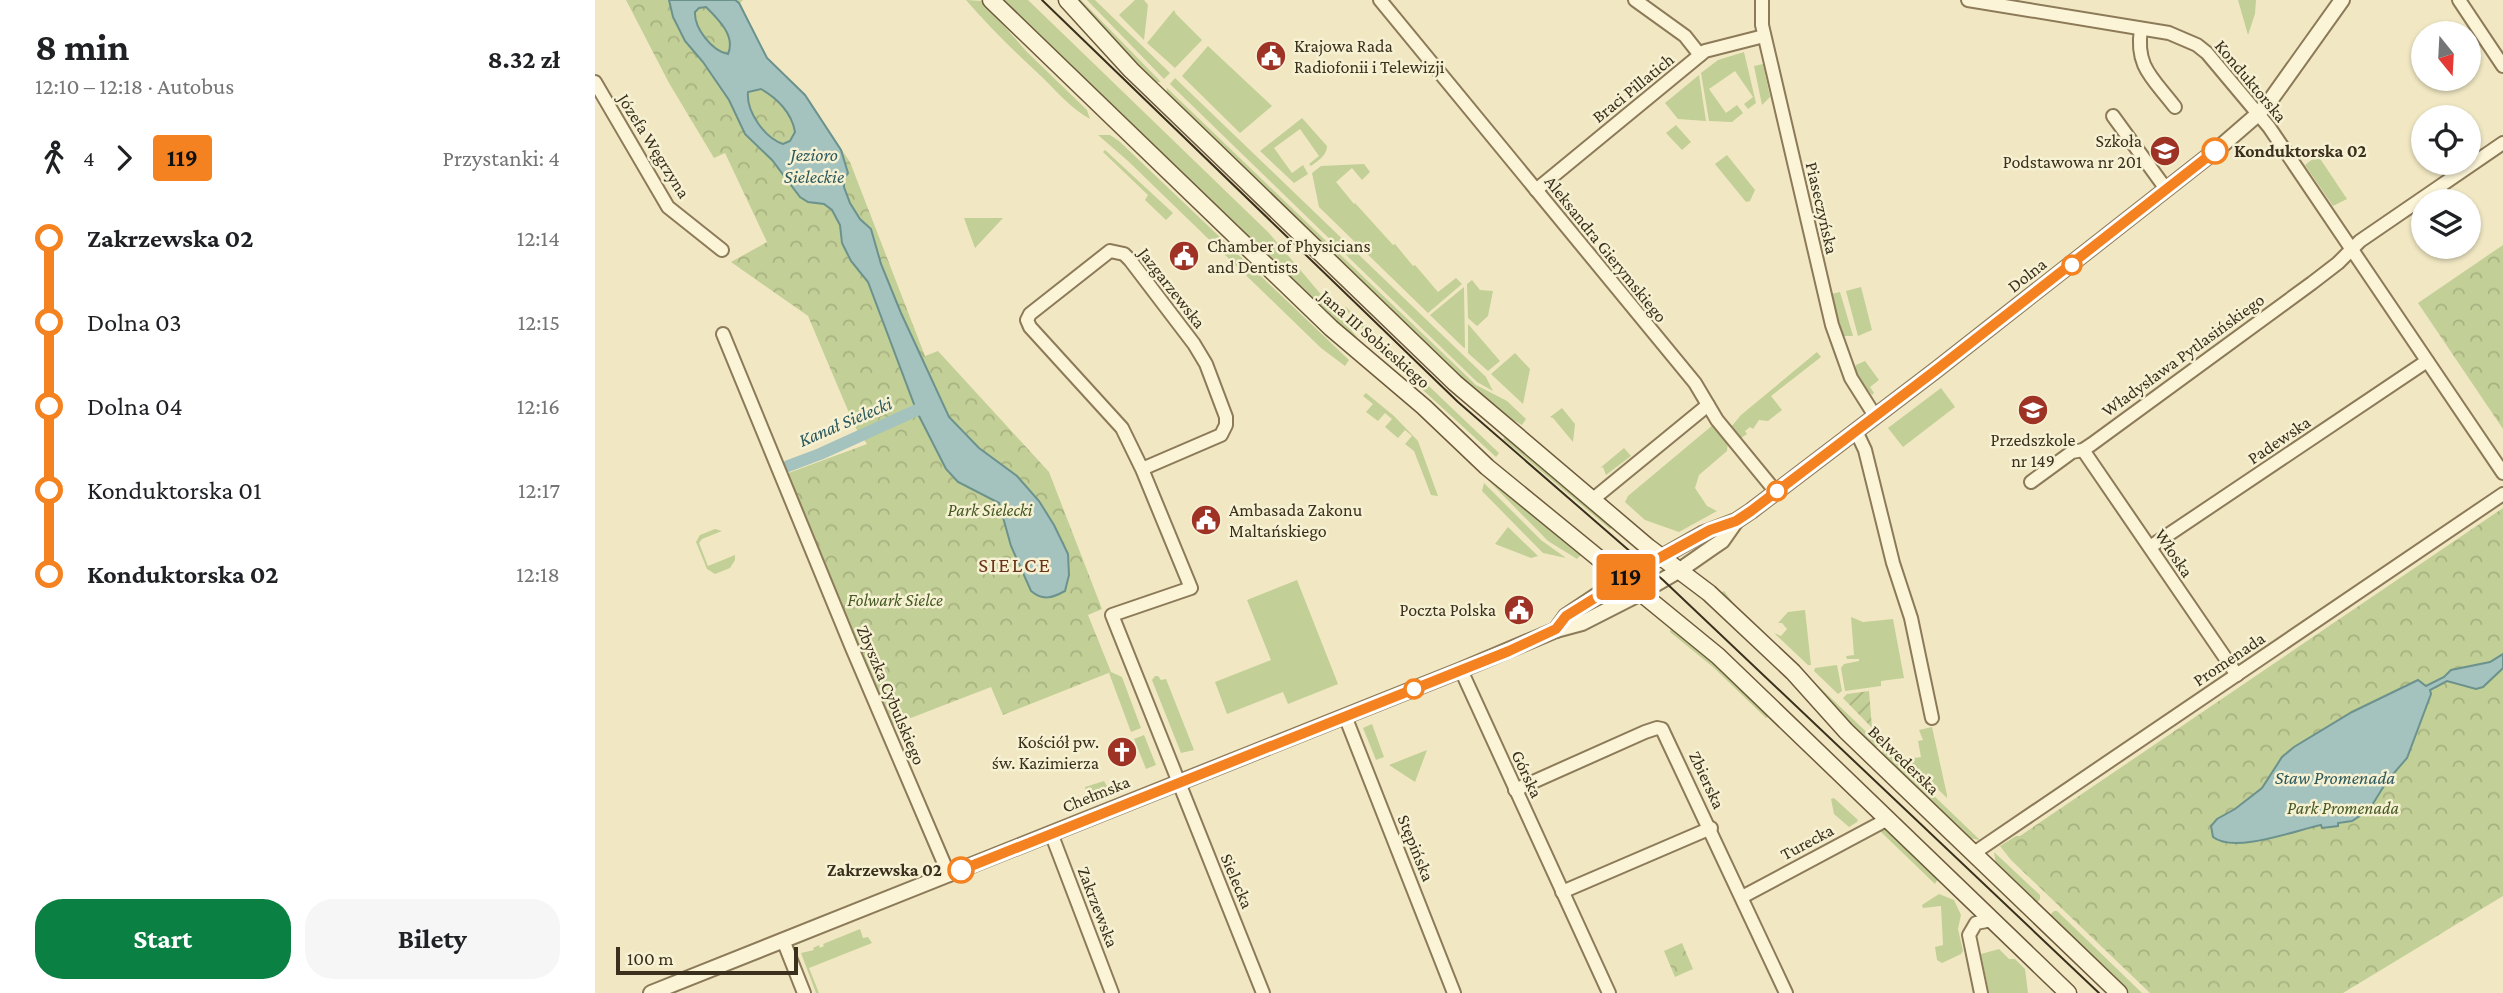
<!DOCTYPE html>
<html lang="pl">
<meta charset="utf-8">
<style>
:root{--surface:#fff;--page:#f6f6f6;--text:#202124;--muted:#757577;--accent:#0b8043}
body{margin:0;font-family:"Crimson Pro",serif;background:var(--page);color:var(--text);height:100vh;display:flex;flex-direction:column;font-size:26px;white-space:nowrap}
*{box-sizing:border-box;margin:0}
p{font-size:23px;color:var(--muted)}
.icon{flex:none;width:38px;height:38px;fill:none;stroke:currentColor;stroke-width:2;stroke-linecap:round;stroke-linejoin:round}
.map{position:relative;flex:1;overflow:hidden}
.drawer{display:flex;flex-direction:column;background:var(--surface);width:595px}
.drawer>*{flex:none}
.badge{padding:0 14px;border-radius:5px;font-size:24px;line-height:46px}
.needle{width:46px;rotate:162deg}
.fabs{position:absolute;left:1816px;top:21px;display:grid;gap:14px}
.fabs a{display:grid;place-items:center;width:70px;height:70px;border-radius:50%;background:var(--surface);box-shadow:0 2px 5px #0004;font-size:35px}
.scale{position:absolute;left:21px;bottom:18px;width:182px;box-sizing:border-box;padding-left:7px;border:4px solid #3b2f1d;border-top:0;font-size:19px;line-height:24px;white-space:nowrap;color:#3b2f1d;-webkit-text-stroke:5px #f7f1d3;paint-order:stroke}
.map>.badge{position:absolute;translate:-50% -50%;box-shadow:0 0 0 4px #fff}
.legs{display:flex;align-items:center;gap:10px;height:77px;padding:0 35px;font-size:23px}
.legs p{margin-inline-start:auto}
.headline{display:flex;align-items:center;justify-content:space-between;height:119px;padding:0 35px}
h1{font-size:38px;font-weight:700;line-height:52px}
.primary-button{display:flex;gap:14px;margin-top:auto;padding:14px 35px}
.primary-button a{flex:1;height:80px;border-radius:28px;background:var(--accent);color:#fff;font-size:28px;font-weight:700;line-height:80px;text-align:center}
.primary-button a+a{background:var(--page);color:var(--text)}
ul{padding:0 35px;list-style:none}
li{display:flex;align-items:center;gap:24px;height:84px;font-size:26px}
li i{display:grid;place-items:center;width:10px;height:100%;margin:0 9px;background:currentColor}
li i::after{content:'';width:18px;height:18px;margin:-9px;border:5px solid;border-radius:50%;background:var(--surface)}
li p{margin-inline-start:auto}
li:first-child i{background:linear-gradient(#0000 50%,currentColor 0)}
li:last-child i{background:linear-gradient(currentColor 50%,#0000 0)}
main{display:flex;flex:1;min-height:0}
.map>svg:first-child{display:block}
.grass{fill:#c2cf96}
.forest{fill:url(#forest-crowns)}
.garden{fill:url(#garden-furrows)}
.water{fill:#a5c3be;stroke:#6b928d;stroke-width:2;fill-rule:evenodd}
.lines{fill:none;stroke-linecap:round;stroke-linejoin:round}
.canal{stroke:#a5c3be;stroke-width:12}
.minor-casing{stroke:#8c7a58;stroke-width:16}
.tertiary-casing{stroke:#8c7a58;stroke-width:18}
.secondary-casing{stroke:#6e5a3c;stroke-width:19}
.minor{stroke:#fbf4d7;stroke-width:12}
.tertiary{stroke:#fbf4d7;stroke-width:14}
.secondary{stroke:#fbf4d7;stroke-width:16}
.tram{stroke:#3b2f1d;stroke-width:2}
.line-1-casing{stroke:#fff;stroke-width:16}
.line-1{stroke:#f58220;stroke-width:10}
.stop-1-dot{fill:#fff;stroke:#f58220;stroke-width:3.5}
.labels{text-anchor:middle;stroke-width:5;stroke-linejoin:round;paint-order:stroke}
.poi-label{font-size:18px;fill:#3b2f1d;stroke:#f7f1d3;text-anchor:start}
.street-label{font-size:18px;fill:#3b2f1d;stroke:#f7f1d3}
.stop-label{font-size:18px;font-weight:bold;fill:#3b2f1d;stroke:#f7f1d3;text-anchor:start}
.park-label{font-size:18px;font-style:italic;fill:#455923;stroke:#f7f1d3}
.water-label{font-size:19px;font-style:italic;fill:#2c595c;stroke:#f7f1d3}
.quarter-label{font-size:21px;letter-spacing:2px;fill:#6a341a;stroke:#f7f1d3}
</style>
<main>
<section class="drawer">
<div class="headline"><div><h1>8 min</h1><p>12:10 – 12:18 · Autobus</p></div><b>8.32 zł</b></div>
<div class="legs"><svg class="icon" aria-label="walk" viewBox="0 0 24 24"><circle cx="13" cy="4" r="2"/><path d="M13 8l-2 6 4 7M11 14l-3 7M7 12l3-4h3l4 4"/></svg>4<svg class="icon" aria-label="forward" viewBox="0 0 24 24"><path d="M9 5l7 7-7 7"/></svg><b class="badge" style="background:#f58220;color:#111">119</b><p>Przystanki: 4</p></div>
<ul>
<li><i style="color:#f58220"></i><b>Zakrzewska 02</b><p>12:14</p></li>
<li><i style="color:#f58220"></i><span>Dolna 03</span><p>12:15</p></li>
<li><i style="color:#f58220"></i><span>Dolna 04</span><p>12:16</p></li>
<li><i style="color:#f58220"></i><span>Konduktorska 01</span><p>12:17</p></li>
<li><i style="color:#f58220"></i><b>Konduktorska 02</b><p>12:18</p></li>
</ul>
<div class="primary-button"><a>Start</a><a>Bilety</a></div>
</section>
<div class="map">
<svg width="1908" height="993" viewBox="0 0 1908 993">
<defs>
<pattern id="forest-crowns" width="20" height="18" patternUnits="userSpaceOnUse" patternTransform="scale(1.75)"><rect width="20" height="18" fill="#c2cf96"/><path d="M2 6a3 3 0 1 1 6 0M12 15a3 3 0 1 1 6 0" fill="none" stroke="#a8b281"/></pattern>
<pattern id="garden-furrows" width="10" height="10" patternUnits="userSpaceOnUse" patternTransform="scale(1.75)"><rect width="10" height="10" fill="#c2cf96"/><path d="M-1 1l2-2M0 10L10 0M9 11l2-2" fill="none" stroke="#a8b281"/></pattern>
</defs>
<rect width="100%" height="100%" fill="#f1e8c3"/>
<g class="grass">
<path d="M371 0 387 1 432 52 492 110 495 119C477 109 463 93 449 79 422 54 395 28 371 0Z"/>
<polygon points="407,0 433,0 674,233 762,337 760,340"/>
<polygon points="482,0 486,0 566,82 559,82"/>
<polygon points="492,0 500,0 575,73 569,79"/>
<polygon points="540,0 549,0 553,5 549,40 524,15"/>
<polygon points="1643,0 1661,0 1660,14 1653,35"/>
<polygon points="579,10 581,14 607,40 580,68 552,43"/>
<polygon points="613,46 677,106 645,133 587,76"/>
<polygon points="1149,52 1161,103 1153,109 1149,104 1158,97 1140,71 1114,89 1131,113 1142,105 1148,113 1137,122 1114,121 1106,73 1123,60"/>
<polygon points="1168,64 1175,97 1167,105 1159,66"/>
<polygon points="1104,75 1111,121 1083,119 1070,103"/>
<polygon points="580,78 891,377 898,391 882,382 575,84"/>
<polygon points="572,88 881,385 912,401 931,419 927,425 906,413 878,390 571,93"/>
<path d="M707 118 732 146C732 155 723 161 716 166L714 164 724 156 705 129 679 148 697 173 708 165 713 174 699 183 665 151Z"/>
<polygon points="1081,125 1096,142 1087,150 1071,133"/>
<polygon points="503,135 515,135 524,141 754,360 750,366 726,348 533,161"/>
<polygon points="510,150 578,213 571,220 550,200 553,195 508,152"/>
<polygon points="1720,151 1752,199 1738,206 1710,165 1719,158 1717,153"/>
<polygon points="1132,155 1160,190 1155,201 1151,202 1120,164"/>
<polygon points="769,164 775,172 767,180 757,168 741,182 759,204 760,203 798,245 800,244 818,266 820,265 843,292 861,278 867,284 833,313 724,207 717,173 726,166"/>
<polygon points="369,218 408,218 380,248"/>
<polygon points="877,280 885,290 898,291 893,316 882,326 873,318 872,284"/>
<polygon points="869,287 870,348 869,348 835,315"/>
<polygon points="1266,287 1277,330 1263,336 1251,291"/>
<polygon points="1245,292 1258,336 1248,336 1236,294"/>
<polygon points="751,307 904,453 901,457 793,358 749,308"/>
<polygon points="873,324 905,361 893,371 873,353"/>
<polygon points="1222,352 1226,357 1176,396 1187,410 1173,421 1164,420 1158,429 1155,427 1150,431 1152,434 1146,438 1136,427 1146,415"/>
<polygon points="920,353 935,369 928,404 896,374"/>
<polygon points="1270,361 1284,380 1275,387 1279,393 1277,395 1268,384 1260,369 1261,365"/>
<polygon points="1346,388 1360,407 1308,447 1293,428"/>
<polygon points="771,393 799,416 823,441 843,496 836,495 819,451 810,444 817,436 810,430 803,438 790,427 797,419 790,413 783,421 771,412 778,404 768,396"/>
<polygon points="967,408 980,424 978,442 958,418 955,417"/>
<polygon points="1119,424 1133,441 1132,451 1104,475 1100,488 1112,506 1122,511 1084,532 1050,520 1030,502 1033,496"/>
<polygon points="910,437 1017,527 1015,529 908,439"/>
<polygon points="1029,448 1036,456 1011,475 1008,467 1005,468"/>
<polygon points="893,476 986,555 982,559 953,541 891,478"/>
<polygon points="889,483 946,540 971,558 948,553 887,491"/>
<polygon points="913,527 943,556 936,558 900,544"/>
<polygon points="120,529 127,531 107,539 104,543 113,566 140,555 140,560 135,568 120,574 112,569 101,542 105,535"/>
<polygon points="702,580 743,684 693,704 688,692 632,714 620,682 676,660 652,600"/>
<polygon points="1129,591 1143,609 1285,745 1279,748 1124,594"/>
<polygon points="1210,610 1216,665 1213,665 1179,633 1186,636 1192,629 1187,623 1183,623 1193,612"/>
<polygon points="1256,617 1268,622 1298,619 1309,678 1286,681 1286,686 1250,691 1246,668 1249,664 1264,661 1264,659 1252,659 1251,656 1259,655"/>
<polygon points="1076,626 1120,663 1176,716 1171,718 1118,667 1075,632"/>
<polygon points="1242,665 1247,691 1243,694 1219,671 1220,668"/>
<polygon points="516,672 527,677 546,728 536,732 514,673"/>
<polygon points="560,676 563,676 566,680 571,679 599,750 586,753 557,680"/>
<polygon points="777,724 789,757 781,760 768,728"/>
<polygon points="1337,727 1352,795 1352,798 1312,759 1326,757 1323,741 1328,740 1324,730"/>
<polygon points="549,735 561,765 551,769 539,739"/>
<polygon points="1289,748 1385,840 1374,838 1286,755"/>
<polygon points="832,750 820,782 794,765"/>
<polygon points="509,781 516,793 494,802 490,787"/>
<polygon points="1239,798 1263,820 1262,822 1254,827 1239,814 1236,799"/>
<polygon points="1290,829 1293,830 1344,877 1340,884 1285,831"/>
<polygon points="1399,852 1445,895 1445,899 1441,904 1401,864"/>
<polygon points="1344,894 1359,900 1366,915 1363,929 1368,951 1366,954 1347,963 1342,960 1340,947 1348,945 1346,906 1328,908 1327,905"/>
<polygon points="1459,911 1462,911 1547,993 1534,993 1454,916"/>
<polygon points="265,929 268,938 273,937 277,943 214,968 224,993 221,993 206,953 219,950 218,948 224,945 225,948 229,946 228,944"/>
<polygon points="1404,949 1414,959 1420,959 1430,969 1433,993 1394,993 1386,954"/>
</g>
<g class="forest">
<polygon points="31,0 148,0 145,3 172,58 210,95 255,162 330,356 343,351 454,472 507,609 493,615 516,672 408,715 396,687 295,726 188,475 272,444 260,427 213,316 136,262 172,242 130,153 119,158 74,83"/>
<polygon points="1908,245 1908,429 1823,303"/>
<polygon points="1908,508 1908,896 1748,993 1555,993 1416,860 1405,846 1421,836 1425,836"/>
<polygon points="1087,943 1098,969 1080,977 1069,951"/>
</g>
<polygon class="garden" points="1274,691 1277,728 1248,698 1252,694"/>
<g class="water">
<path d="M74 0H140L144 3 172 58 210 95 246 150 253 173 249 179V187L255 203 265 219 276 229 286 264 306 313 354 417 384 448 422 476 444 501 459 525 473 554 474 575 470 591C457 598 448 601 436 591L416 546 404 503 363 482 351 469 322 412 273 282 256 261 247 243 245 225 237 210 229 204 213 202 205 197 177 160 150 134 134 100 108 62 90 41 78 17ZM111 7C123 19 141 36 133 54 117 51 99 28 100 12L104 8ZM166 89C182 98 197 113 200 132L195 141 188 144C170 138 151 112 153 92Z"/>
<path d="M1908 654V668L1888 687 1881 689 1852 681 1835 690 1836 694 1812 758 1792 781 1774 810 1757 821 1743 823V826L1727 828 1726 825C1701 830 1640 854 1618 837L1616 826 1622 819 1640 809 1667 788 1687 757 1699 747 1757 712 1823 680 1831 686 1849 677 1856 670 1895 662Z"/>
</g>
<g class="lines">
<polyline class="canal" points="193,466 225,454 333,405"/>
<g class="minor-casing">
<g id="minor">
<polyline points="785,0 1100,383 1122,420 1181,492"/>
<polyline points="1040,0 1090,36 1105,55"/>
<polyline points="1167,0 1167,25 1237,325 1256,378 1280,416"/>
<polyline points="1373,0 1574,33 1602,45 1612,53 1674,127 1908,473"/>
<polyline points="1864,0 1908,66"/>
<path d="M1546 29C1540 67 1558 78 1580 107"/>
<polyline points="0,82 73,207 127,250"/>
<polyline points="1518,116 1571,189"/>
<polyline points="941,190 1110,51 1169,36"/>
<polyline points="128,334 257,648 354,875"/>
<polyline points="1261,431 1270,450 1298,563 1316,618 1337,718"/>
<polyline points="1488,450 1642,675"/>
<polyline points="547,469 626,435 631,425 631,417 611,364 599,344 535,260 529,254 515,251 435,314 432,320 435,327 527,428 547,469 596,588 517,615 668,993"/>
<polyline points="1436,482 1477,452 1488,450 1497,444 1717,283 1743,263 1765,241 1908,143"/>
<polyline points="997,500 1113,405"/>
<polyline points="1555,547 1832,361"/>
<polyline points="866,670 1014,993"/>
<polyline points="750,716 859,993"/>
<polyline points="920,790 1050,732 1062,728 1067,729 1191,993"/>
<polyline points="456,833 517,993"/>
<polyline points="1379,853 1908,494"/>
<polyline points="967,892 1116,828"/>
<polyline points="1147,897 1293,819"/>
<polyline points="188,940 209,993"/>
<polyline points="1386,993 1374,935 1381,923 1397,920"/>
</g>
</g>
<g class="tertiary-casing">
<g id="tertiary">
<polyline points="961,630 971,616 1022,582 1107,534 1141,521 1156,511 1341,370 1625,147 1663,114 1677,98 1747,0"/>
<polyline points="56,993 866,670 961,630 987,623 1040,596 1085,570 1118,547 1127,541 1141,521"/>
</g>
</g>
<g class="secondary-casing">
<g id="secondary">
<polyline points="396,0 736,328 829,407 892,467 1123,656 1473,993"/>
<polyline points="472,0 536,70 860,383 1053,547 1114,593 1198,672 1251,731 1524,993"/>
</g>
</g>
<use href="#minor" class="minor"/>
<use href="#tertiary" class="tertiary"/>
<use href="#secondary" class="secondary"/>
<polyline class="tram" points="447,0 863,402 1068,580 1504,993"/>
</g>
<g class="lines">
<g class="line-1-casing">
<polyline id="line-1" points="366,870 914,651 961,629 971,616 1066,557 1115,530 1141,521 1156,511 1341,370 1620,151"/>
</g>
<use href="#line-1" class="line-1"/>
</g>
<defs>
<g id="civic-disc" transform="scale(1.575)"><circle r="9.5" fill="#9e3225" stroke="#f7f1d3"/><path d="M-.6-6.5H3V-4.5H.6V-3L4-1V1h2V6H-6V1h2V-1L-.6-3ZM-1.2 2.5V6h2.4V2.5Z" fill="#fff"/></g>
<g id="school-disc" transform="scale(1.575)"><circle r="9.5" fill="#9e3225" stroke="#f7f1d3"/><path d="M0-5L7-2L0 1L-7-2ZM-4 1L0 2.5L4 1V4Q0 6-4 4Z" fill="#fff"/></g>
<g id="church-disc" transform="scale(1.575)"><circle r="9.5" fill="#9e3225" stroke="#f7f1d3"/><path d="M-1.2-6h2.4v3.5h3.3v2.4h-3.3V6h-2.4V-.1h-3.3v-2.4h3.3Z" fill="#fff"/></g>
</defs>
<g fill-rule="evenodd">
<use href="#civic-disc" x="676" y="56"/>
<use href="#school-disc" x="1570" y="151"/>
<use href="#civic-disc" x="589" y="256"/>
<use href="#school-disc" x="1438" y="410"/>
<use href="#civic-disc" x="611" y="520"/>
<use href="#civic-disc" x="924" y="610"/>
<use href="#church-disc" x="527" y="752"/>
</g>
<g class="stop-1-dot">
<circle cx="1620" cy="151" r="12"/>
<circle cx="1477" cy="265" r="9"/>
<circle cx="1182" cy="491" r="9"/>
<circle cx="819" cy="689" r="9"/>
<circle cx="366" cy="870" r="12"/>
</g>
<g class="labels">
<g class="poi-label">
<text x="699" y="52">Krajowa Rada<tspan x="699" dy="21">Radiofonii i Telewizji</tspan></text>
<text x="1547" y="147" text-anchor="end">Szkoła<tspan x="1547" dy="21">Podstawowa nr 201</tspan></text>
<text x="612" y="252">Chamber of Physicians<tspan x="612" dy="21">and Dentists</tspan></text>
<text x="1438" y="446" text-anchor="middle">Przedszkole<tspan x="1438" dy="21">nr 149</tspan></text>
<text x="634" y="516">Ambasada Zakonu<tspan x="634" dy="21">Maltańskiego</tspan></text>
<text x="901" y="616" text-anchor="end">Poczta Polska</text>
<text x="504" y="748" text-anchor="end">Kościół pw.<tspan x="504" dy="21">św. Kazimierza</tspan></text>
</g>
<g class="street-label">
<text transform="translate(1656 81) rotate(50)" y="6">Konduktorska</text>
<text transform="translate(1038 88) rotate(-39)" y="6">Braci Pillatich</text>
<text transform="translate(59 146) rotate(58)" y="6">Józefa Węgrzyna</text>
<text transform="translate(1227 208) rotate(77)" y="6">Piaseczyńska</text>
<text transform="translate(1011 249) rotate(51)" y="6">Aleksandra Gierymskiego</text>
<text transform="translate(1432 275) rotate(-38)" y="6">Dolna</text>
<text transform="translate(577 288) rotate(52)" y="6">Jazgarzewska</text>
<text transform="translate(780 339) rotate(41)" y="6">Jana III Sobieskiego</text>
<text transform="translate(1588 355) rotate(-36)" y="6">Władysława Pytlasińskiego</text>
<text transform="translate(1684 440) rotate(-34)" y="6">Padewska</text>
<text transform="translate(1579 553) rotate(56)" y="6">Włoska</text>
<text transform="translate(1634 659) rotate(-34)" y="6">Promenada</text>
<text transform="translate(296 695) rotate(67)" y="6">Zbyszka Cybulskiego</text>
<text transform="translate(1309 760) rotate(44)" y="6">Belwederska</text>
<text transform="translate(932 774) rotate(65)" y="6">Górska</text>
<text transform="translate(1112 780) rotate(65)" y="6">Zbierska</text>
<text transform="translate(501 794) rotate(-22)" y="6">Chełmska</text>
<text transform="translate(1212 842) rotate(-28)" y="6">Turecka</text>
<text transform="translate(821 848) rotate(68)" y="6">Stępińska</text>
<text transform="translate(642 881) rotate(67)" y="6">Sielecka</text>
<text transform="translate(503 907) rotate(69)" y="6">Zakrzewska</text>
</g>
<g class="stop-label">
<text x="1639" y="157">Konduktorska 02</text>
<text x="347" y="876" text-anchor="end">Zakrzewska 02</text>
</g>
<g class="park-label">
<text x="395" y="516">Park Sielecki</text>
<text x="300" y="606">Folwark Sielce</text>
<text x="1748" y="814">Park Promenada</text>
</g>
<g class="water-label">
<text x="219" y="161">Jezioro<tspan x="219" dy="22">Sieleckie</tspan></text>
<text transform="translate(250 421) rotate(-23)" y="7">Kanał Sielecki</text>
<text x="1740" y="784">Staw Promenada</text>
</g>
<g class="quarter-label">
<text x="420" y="572">SIELCE</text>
</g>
</g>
</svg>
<div class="fabs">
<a><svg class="needle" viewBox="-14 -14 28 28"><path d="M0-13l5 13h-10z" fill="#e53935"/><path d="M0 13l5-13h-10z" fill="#757577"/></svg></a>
<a><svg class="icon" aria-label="locate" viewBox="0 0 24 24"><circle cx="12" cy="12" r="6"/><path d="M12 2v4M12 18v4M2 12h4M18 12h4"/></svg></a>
<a><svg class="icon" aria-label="layers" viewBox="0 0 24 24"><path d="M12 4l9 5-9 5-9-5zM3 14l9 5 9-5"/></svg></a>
</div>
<div class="scale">100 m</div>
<b class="badge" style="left:1031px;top:577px;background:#f58220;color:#111">119</b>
</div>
</main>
